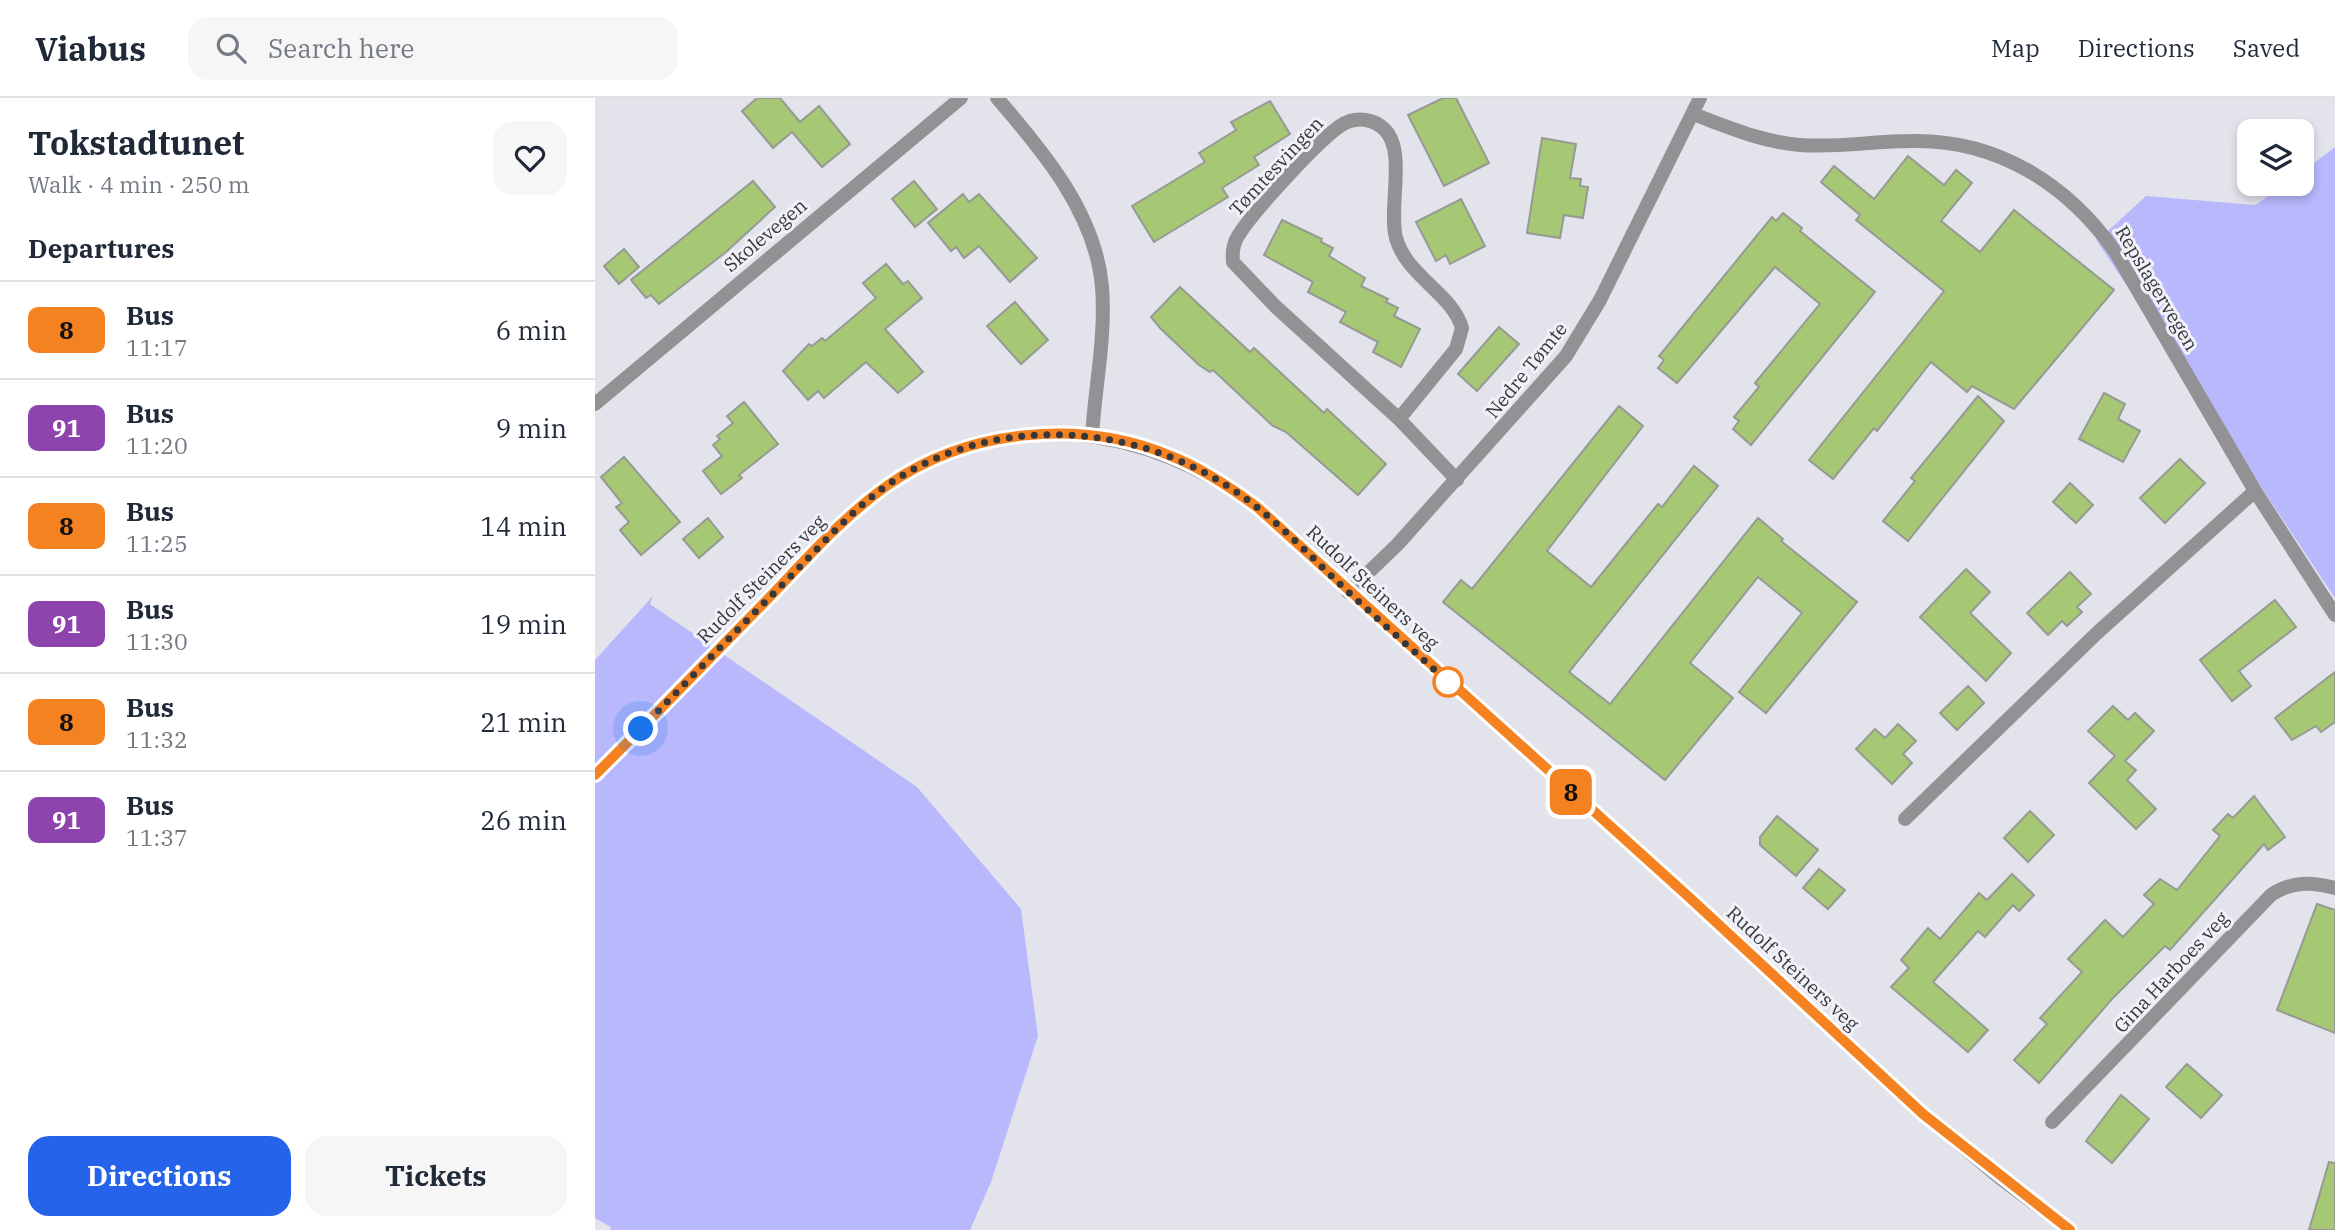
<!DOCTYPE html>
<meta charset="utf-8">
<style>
:root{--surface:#fff;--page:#f6f6f7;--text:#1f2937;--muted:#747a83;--line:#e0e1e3;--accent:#2563eb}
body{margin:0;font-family:"IBM Plex Serif",serif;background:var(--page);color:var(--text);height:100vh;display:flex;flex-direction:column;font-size:26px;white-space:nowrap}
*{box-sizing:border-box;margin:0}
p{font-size:23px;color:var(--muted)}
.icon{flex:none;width:38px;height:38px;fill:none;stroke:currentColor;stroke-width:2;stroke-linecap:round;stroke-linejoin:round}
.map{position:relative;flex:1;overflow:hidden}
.details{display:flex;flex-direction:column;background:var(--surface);width:595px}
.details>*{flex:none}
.badge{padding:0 14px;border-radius:10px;font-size:24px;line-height:46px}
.buttons{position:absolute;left:1642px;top:21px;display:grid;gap:14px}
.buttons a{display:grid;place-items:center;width:77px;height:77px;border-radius:14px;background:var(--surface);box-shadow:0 4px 10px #0003;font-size:35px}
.you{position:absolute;width:35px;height:35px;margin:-18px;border:5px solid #fff;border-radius:50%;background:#1a73e8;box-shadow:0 0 0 10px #1a73e833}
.map>.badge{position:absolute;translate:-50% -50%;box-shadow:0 0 0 4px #fff}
h2{padding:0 28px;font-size:26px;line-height:63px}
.round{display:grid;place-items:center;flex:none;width:74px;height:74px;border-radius:21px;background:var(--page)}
.head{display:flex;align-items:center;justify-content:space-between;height:119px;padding:0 28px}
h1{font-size:33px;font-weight:700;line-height:52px}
.primary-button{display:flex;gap:14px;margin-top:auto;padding:14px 28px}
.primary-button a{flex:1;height:80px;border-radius:21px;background:var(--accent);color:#fff;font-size:28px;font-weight:700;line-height:80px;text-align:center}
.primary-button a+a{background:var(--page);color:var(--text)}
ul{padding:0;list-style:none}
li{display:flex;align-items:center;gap:21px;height:98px;padding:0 28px;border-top:2px solid var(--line)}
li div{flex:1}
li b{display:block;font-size:26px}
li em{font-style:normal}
li .badge{min-width:77px;font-weight:700;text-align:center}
header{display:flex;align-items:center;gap:42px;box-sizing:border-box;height:98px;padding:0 35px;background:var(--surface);border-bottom:2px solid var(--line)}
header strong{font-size:33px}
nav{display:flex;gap:38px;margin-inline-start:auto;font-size:24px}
.search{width:490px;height:63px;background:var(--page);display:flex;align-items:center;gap:18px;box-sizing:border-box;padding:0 24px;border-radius:21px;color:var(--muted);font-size:26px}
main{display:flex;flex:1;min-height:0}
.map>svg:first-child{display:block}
.green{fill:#bab8fd}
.building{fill:#a6c875;stroke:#979a93;stroke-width:2}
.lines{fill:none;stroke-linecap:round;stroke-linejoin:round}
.minor{stroke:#929295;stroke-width:14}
.tertiary{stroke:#929295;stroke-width:14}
.line-casing{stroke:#fff;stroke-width:16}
.line{stroke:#f58220;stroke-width:10}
.walk{stroke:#38383b;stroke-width:7;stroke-dasharray:0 12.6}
.stop-dot{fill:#fff;stroke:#f58220;stroke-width:3.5}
.labels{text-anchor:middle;stroke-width:6;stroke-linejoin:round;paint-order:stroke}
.street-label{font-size:19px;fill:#38383b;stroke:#f0f1f9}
</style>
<header>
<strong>Viabus</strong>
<div class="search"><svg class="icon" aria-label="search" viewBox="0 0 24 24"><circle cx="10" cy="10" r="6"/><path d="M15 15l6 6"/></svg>Search here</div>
<nav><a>Map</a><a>Directions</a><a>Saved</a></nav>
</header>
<main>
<section class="details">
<div class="head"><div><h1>Tokstadtunet</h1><p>Walk · 4 min · 250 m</p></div><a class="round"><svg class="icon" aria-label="heart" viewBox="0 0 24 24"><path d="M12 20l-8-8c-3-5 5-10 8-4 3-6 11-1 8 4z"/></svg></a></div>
<h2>Departures</h2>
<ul>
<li><span class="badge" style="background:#f58220;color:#111">8</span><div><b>Bus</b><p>11:17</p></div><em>6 min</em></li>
<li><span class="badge" style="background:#8e44ad;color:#fff">91</span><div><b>Bus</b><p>11:20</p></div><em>9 min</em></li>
<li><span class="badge" style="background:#f58220;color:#111">8</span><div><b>Bus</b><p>11:25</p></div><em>14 min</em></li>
<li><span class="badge" style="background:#8e44ad;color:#fff">91</span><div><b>Bus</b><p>11:30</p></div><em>19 min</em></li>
<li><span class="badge" style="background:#f58220;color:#111">8</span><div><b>Bus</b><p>11:32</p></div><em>21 min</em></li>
<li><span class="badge" style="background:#8e44ad;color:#fff">91</span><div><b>Bus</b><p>11:37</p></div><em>26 min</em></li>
</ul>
<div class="primary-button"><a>Directions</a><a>Tickets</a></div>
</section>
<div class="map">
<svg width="1740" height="1132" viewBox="0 0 1740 1132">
<rect width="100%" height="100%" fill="#e3e3ec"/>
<g class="green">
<polygon points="1740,49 1740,500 1502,143 1551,98 1660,107 1691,86 1706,86 1706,75"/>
<polygon points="58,498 55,506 322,689 426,811 443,938 396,1084 375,1132 15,1132 16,1129 0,1120 0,562"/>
</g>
<g class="building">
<polygon points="162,0 185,0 205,24 224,8 255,46 227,69 197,34 178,50 147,13"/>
<polygon points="848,0 861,0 894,65 849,88 813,17"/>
<polygon points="675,3 695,36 659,59 664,67 627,90 633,99 559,144 537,108 610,64 604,55 641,32 636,24"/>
<polygon points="947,40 981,46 975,80 986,81 985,88 993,89 988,120 969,117 965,140 932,135"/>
<polygon points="1313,58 1349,87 1361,72 1377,85 1346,123 1385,154 1419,112 1519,192 1419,311 1377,288 1372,294 1336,264 1282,333 1279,330 1238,381 1214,362 1349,193 1261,122 1265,117 1226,84 1239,68 1279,101"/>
<polygon points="158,83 180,109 131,154 64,206 56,197 51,200 36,182"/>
<polygon points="319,83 342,111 320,129 297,101"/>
<polygon points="368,96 374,104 384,96 442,160 415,184 384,148 369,160 361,149 356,153 333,125"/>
<polygon points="866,101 890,148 855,166 851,157 841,163 821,124"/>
<polygon points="1188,115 1207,130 1205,133 1280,194 1156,347 1138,331 1144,323 1139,319 1164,289 1160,285 1225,206 1180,169 1082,285 1063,270 1069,262 1064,258 1177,119 1181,123"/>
<polygon points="687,122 727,141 726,144 738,150 734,158 770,180 766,188 793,201 791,204 803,210 799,218 825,231 806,269 778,254 783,244 745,224 751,214 713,194 718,184 669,157"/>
<polygon points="29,151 44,169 24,186 9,168"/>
<polygon points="291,166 308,186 313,183 327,200 290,231 328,274 303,295 271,264 229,300 223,293 213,302 188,273 214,246 217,248 227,240 230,243 281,200 268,185"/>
<polygon points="585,189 655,254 659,250 729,315 732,311 791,366 763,397 691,334 678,328 618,272 615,274 604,267 565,230 556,219"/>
<polygon points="420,204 453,242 426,266 392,228"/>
<polygon points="904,229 924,246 882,293 863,276"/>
<polygon points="1509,295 1530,306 1523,321 1545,333 1528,364 1484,341"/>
<polygon points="1383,298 1409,323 1313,443 1288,423 1320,383 1316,380"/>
<polygon points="149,304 183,346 144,377 147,380 126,396 108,373 127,358 118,347 125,341 122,338 138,325 132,318"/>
<polygon points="1024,308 1048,328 952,453 996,489 1063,406 1067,409 1099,368 1123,388 974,574 1015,606 1163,420 1188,441 1186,443 1262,504 1171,615 1144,594 1207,515 1163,479 1095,565 1138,600 1070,682 848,504 866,482 877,491"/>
<polygon points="29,359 85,424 46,457 25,432 34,424 21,409 27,405 6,379"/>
<polygon points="1585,361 1610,385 1570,425 1545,400"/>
<polygon points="1475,385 1498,407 1481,425 1458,404"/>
<polygon points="113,420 128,439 104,460 88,441"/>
<polygon points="1371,471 1395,494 1375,515 1416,555 1391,583 1325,519"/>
<polygon points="1475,474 1496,496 1482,509 1487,514 1472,528 1467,523 1453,537 1432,515"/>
<polygon points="1680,502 1701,529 1644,573 1656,588 1637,603 1605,562"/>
<polygon points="1740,574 1740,624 1726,634 1721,628 1697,642 1680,620"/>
<polygon points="1373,588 1389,605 1362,632 1345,615"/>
<polygon points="1518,608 1533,622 1540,615 1559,633 1530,663 1541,672 1532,682 1561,711 1541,731 1494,685 1520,658 1493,633"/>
<polygon points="1303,626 1321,643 1308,656 1317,665 1297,686 1261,651 1280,631 1290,640"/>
<polygon points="1659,698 1690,739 1673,752 1669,746 1575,852 1570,848 1517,901 1444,985 1419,962 1452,926 1445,920 1487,874 1473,861 1510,822 1528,839 1559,806 1549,797 1565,781 1582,792 1625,738 1618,732 1633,716 1638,720"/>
<polygon points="1435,713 1459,737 1433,764 1409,740"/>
<polygon points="1182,718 1223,752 1201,778 1165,747 1165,739"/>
<polygon points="1224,771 1250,792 1233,811 1208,790"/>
<polygon points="1417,776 1439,797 1424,813 1418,807 1390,839 1383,833 1338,884 1393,932 1373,954 1296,889 1314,870 1306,862 1333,830 1345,841 1384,795 1392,802"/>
<polygon points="1722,806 1740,812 1740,935 1682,912"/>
<polygon points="1592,966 1627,997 1606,1020 1571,989"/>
<polygon points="1526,997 1554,1021 1517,1065 1491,1043"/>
<polygon points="1734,1064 1740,1065 1740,1132 1714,1132"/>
</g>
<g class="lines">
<g class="minor">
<path d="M402 0C448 53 501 116 507 189 511 238 500 289 497 338"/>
<path d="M1098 16C1133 29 1167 44 1205 47 1242 50 1279 43 1316 43 1402 41 1473 86 1521 155L1660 393 1740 517"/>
<polyline points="0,306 366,0"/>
<path d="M804 321 680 208 638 164C637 155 638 146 643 138 657 115 727 37 750 25 763 19 779 21 789 31 812 52 793 109 801 140 812 179 857 195 867 230L861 251 804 321 862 382"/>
<polyline points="753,494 802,447 971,258 1005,202 1105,0"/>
<polyline points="1310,721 1502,535 1660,393"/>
<path d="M1457 1024 1676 797C1697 783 1716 784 1740 790"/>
</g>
<path class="tertiary" d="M0 677C56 621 111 564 167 507 207 466 246 420 293 387 410 305 553 327 662 409L1095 800 1313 1003 1405 1080 1475 1132"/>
</g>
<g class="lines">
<g class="line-casing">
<path id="line" d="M0 677C56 621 111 564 167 507 207 466 246 420 293 387 373 331 486 320 576 358 607 370 635 389 662 409L1095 800 1328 1016 1475 1132"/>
</g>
<use href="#line" class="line"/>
<path class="walk" d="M46 631C95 580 144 530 194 480 226 448 256 412 294 386 397 316 535 323 637 391 678 418 712 455 747 488 782 521 818 552 853 584"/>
</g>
<circle class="stop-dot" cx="853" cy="584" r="14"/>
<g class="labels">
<g class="street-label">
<text transform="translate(681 68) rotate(-47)" y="7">Tømtesvingen</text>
<text transform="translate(170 137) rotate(-40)" y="7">Skolevegen</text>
<text transform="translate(1562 190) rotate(59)" y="7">Repslagervegen</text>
<text transform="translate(931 272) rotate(-51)" y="7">Nedre Tømte</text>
<text transform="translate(166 481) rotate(-45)" y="7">Rudolf Steiners veg</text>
<text transform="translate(778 489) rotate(43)" y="7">Rudolf Steiners veg</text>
<text transform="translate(1198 870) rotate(43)" y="7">Rudolf Steiners veg</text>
<text transform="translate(1576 874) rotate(-47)" y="7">Gina Harboes veg</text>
</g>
</g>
</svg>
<div class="buttons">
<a><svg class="icon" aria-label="layers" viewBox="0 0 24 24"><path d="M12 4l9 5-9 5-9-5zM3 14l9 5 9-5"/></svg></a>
</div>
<div class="you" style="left:46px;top:631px"></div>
<b class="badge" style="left:976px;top:694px;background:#f58220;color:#111">8</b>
</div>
</main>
